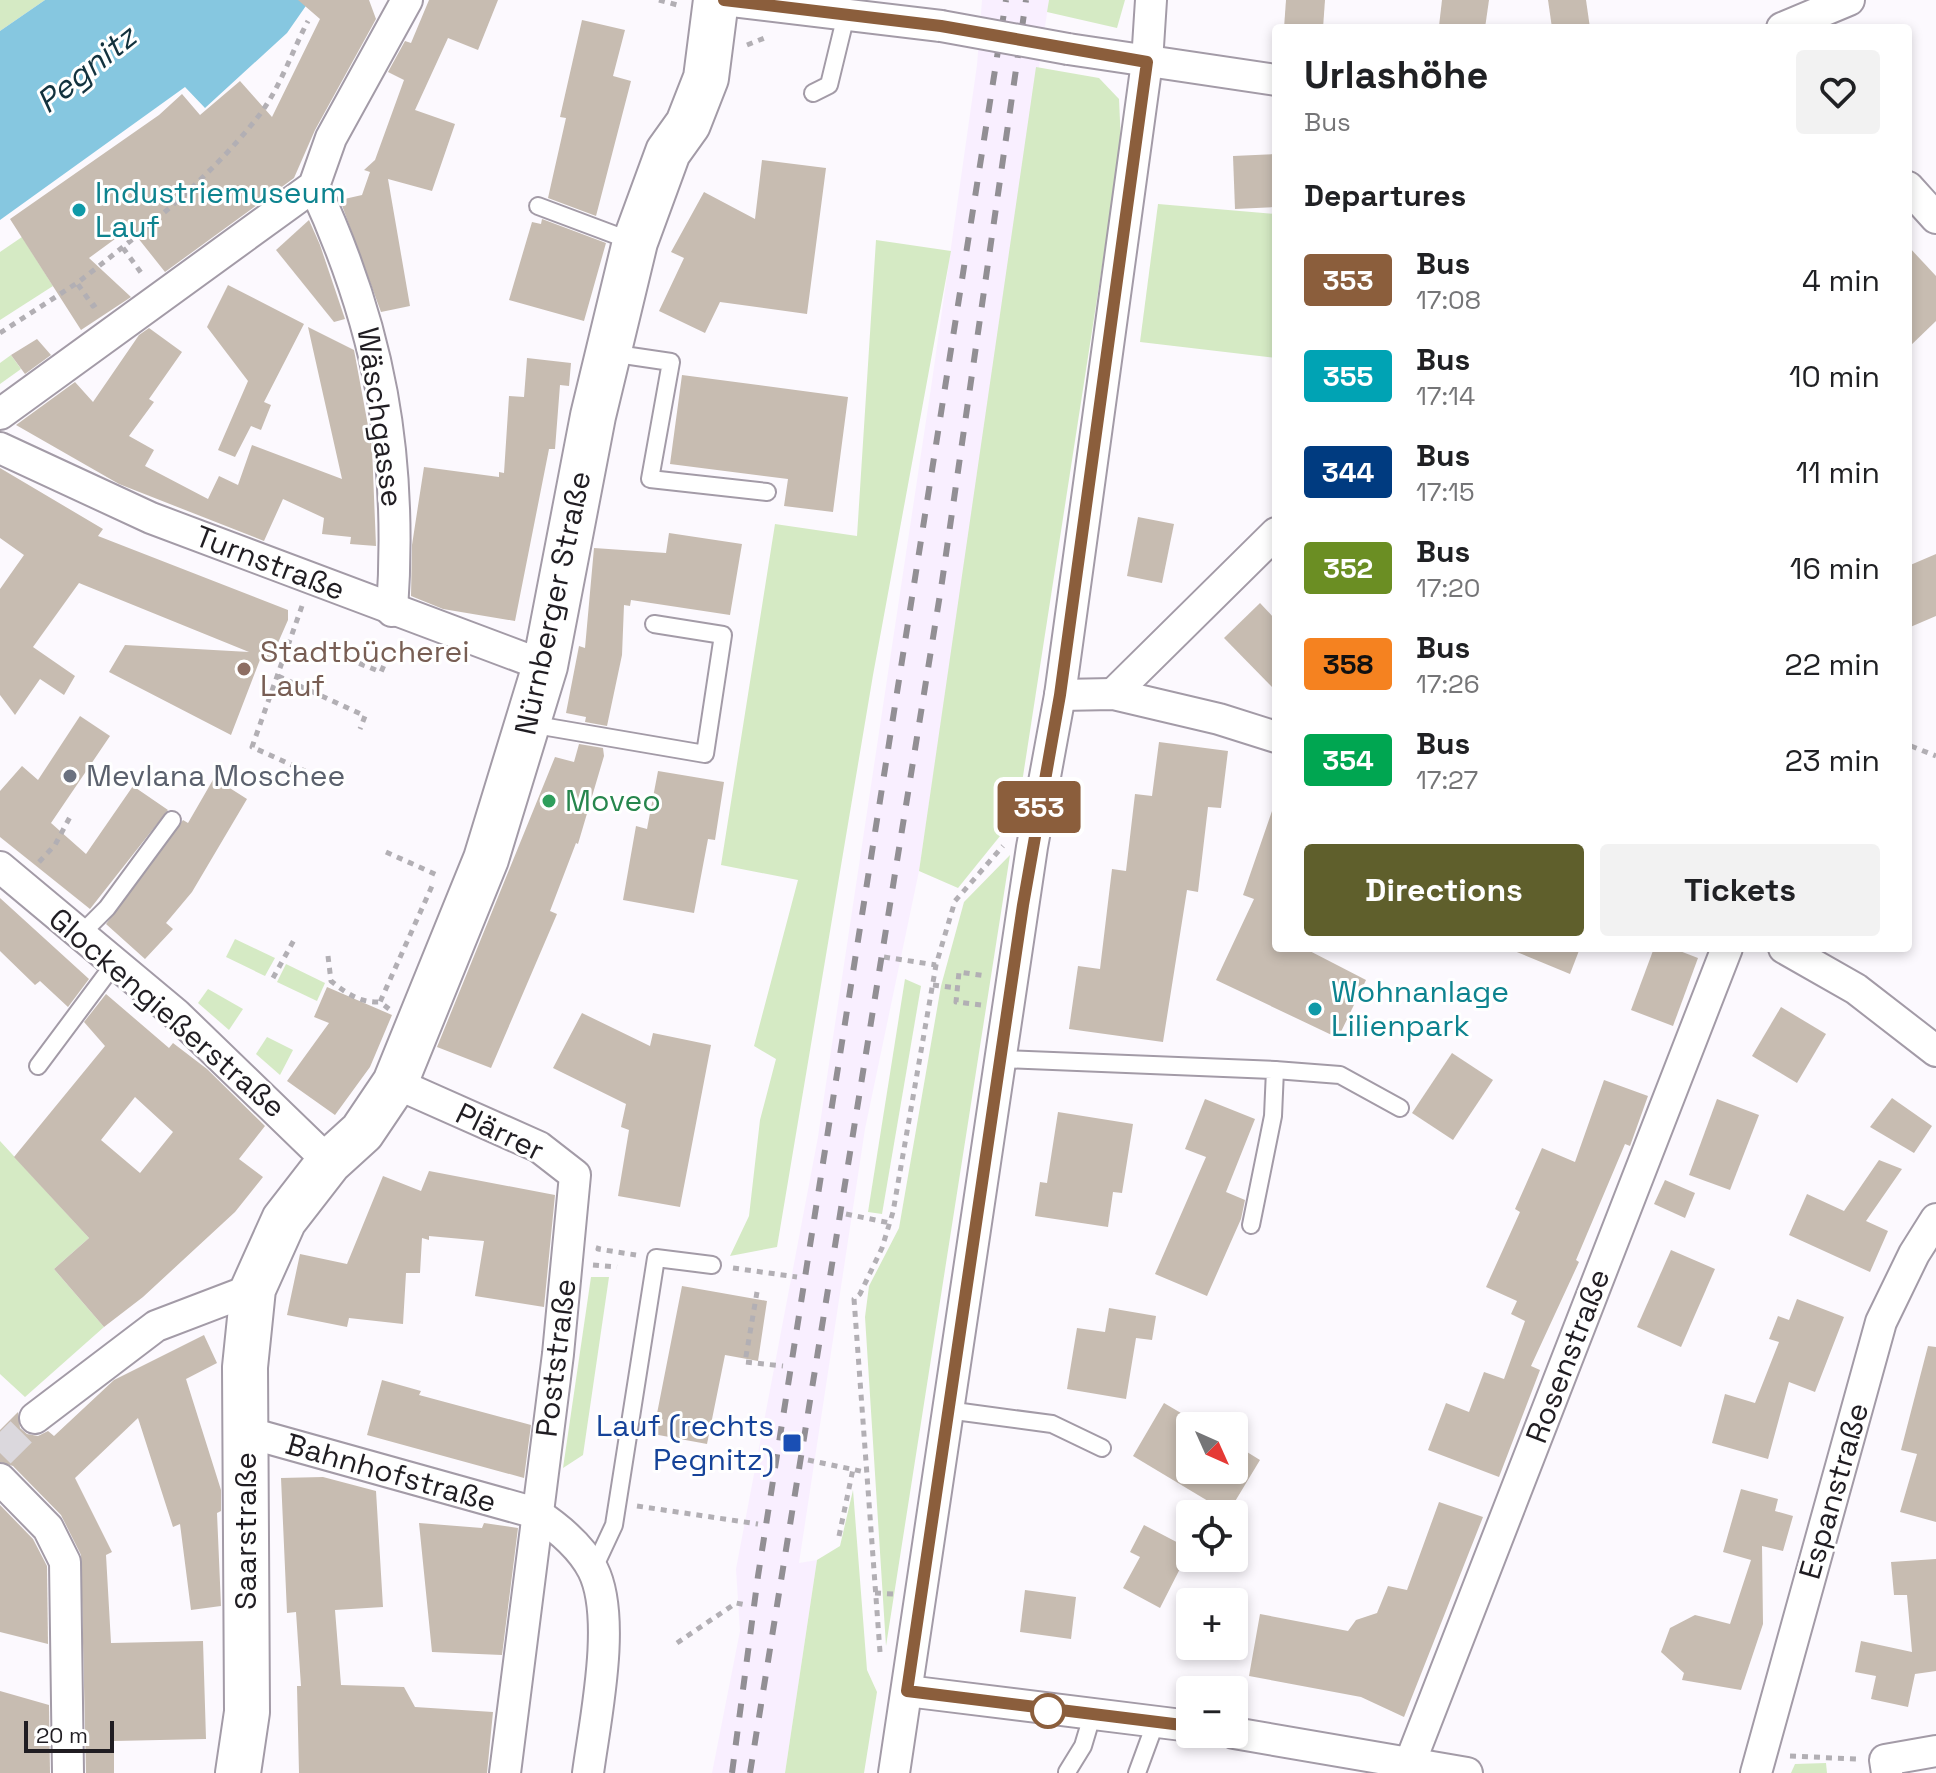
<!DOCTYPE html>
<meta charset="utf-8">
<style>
:root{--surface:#fff;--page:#f2f2f2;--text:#202124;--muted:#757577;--accent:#5f5f2c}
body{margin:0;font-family:"Space Grotesk",sans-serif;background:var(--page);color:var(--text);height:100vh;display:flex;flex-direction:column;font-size:30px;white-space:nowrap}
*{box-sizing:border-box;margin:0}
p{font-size:26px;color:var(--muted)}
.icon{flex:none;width:44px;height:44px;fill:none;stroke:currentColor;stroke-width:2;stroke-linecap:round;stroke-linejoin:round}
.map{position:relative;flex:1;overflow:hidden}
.side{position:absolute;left:1272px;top:24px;width:640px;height:928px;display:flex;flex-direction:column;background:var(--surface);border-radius:8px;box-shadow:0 4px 12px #0003}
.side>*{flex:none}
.badge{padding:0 16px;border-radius:6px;font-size:28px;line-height:52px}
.needle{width:52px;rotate:135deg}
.buttons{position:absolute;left:1176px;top:1412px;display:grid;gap:16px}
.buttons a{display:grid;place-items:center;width:72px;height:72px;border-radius:8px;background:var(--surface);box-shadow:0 4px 12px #0003;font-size:40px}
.scale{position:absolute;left:24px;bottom:20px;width:90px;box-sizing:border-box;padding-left:8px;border:4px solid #201d22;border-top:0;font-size:22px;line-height:28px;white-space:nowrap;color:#201d22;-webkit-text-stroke:6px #fff;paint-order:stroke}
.map>.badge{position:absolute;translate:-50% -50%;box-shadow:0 0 0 4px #fff}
h2{padding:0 32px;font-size:30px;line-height:72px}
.round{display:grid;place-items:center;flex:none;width:84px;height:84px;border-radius:8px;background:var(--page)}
.summary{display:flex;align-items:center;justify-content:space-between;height:136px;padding:0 32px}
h1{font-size:38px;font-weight:600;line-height:60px}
.cta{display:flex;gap:16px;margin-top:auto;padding:16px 32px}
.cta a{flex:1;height:92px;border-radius:8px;background:var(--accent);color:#fff;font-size:32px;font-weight:600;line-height:92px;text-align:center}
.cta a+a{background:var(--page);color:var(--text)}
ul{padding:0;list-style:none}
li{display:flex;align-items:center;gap:24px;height:96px;padding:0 32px}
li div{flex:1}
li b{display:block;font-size:30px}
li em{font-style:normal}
li .badge{min-width:88px;font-weight:700;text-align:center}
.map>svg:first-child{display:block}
.built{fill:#f9efff}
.green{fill:#d5eac4}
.water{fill:#86c7e0}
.building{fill:#c7bcb1;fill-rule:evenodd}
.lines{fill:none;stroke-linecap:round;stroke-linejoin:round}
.street-tunnel{stroke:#dbd8dd;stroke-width:30;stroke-dasharray:30 15;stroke-linecap:butt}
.lane-casing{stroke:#a39ba7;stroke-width:20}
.street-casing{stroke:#a39ba7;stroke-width:34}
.secondary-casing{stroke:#a39ba7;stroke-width:48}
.path{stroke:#b2afb4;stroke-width:5;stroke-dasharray:6 6;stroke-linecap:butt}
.lane{stroke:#fff;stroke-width:16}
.street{stroke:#fff;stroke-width:30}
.secondary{stroke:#fff;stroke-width:44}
.rail{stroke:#928f94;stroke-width:6;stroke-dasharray:14 14;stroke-linecap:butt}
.street-bridge-casing{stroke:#a39ba7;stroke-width:34;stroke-linecap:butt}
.street-bridge{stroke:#fff;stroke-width:30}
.line-casing{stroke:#fff;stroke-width:18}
.line{stroke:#8b5e3c;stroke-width:12}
.culture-dot{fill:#0f9aa8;stroke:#fff;stroke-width:3}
.education-dot{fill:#8d6e63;stroke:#fff;stroke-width:3}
.worship-dot{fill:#6b7280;stroke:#fff;stroke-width:3}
.leisure-dot{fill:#2e9e5b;stroke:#fff;stroke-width:3}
.transit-dot{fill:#1a4fb4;stroke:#fff;stroke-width:3}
.stop-dot{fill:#fff;stroke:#8b5e3c;stroke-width:4}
.labels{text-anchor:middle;stroke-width:6;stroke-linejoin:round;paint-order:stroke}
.culture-label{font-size:30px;fill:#0d838f;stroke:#fff;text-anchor:start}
.street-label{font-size:30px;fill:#201d22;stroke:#fff}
.education-label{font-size:30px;fill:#785e54;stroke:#fff;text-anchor:start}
.worship-label{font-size:30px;fill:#5b616d;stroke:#fff;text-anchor:start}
.leisure-label{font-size:30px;fill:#27864d;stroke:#fff;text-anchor:start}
.transit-label{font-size:30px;fill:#164399;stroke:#fff;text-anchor:end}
.water-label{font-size:32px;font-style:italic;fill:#13323e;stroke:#fff}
</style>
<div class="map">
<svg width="1936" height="1773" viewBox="0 0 1936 1773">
<rect width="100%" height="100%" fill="#fcf9fe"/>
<polygon class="built" points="982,0 1049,0 919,871 865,1129 799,1563 817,1560 785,1773 712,1773 740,1631 736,1569 818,1137 932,381 977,65"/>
<g class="green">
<polygon points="0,0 45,0 0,31"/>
<polygon points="1049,0 1125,0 1117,28 1047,12"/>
<polygon points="1036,67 1099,78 1119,99 1121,144 1017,815 958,888 919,871"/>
<polygon points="1158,204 1276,214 1276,358 1140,342"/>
<polygon points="22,237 53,286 0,320 0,252"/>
<polygon points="876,240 951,251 873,675 777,1247 730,1256 749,1216 760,1120 776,1059 754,1046 798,880 721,865 775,524 857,536"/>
<polygon points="11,355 21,369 0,384 0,363"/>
<polygon points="1010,855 886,1646 865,1317 869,1286 899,1228 941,986 964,902"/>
<polygon points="235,939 275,958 265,976 226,957"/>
<polygon points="286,964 325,983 317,1001 277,982"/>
<polygon points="905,979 921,986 882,1214 868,1212"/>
<polygon points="208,989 243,1009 229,1030 198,1003"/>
<polygon points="267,1037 293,1050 280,1075 256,1054"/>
<polygon points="0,1141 89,1238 54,1269 104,1327 25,1397 0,1374"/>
<polygon points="591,1277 609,1277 583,1455 563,1468"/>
<polygon points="853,1490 867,1670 877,1692 864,1773 785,1773 817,1560 840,1546"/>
<polygon points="1826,1763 1827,1773 1791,1773 1795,1764"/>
</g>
<polygon class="water" points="45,0 310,0 287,33 205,108 185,87 0,220 0,31"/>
<g class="building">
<polygon points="298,0 369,0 376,19 315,130 294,178 165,272 130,228 89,258 131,297 81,330 10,219 159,115 182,94 200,115 240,81 272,117 320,19"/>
<polygon points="429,0 498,0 478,50 448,38 415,110 455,124 432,191 388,179 410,306 381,312 340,200 362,195 370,172 364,170 375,160 404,80 388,72 405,41 411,43"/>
<polygon points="1286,0 1325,0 1323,28 1284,28"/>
<polygon points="1442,0 1489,0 1485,28 1439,26"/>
<polygon points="1548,0 1586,0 1590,28 1552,28"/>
<polygon points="582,20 625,30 613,76 631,81 596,216 548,198 566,118 560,117"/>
<polygon points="1276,154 1276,207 1235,209 1233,156"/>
<polygon points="762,160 826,168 807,314 720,302 705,333 659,311 684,258 671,252 704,192 755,219"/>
<polygon points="542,219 606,243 584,321 509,300 532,222 541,224"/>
<polygon points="309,220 320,245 345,319 334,322 276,250"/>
<polygon points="1908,246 1936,276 1936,321 1908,348"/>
<polygon points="228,285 304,324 264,402 271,405 261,430 251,426 235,457 218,450 248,381 207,327"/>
<polygon points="308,327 354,350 372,447 376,546 350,544 351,537 322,534 324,518 283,499 264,541 119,484 16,425 75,382 93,402 139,335 149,328 182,352 149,399 154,402 129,436 154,450 145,466 208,499 219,476 238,485 252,445 342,479"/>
<polygon points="37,339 51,355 25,374 11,355"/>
<polygon points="527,358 571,363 569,386 560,385 555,449 549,449 515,621 443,609 411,596 412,545 424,467 499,477 499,472 504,473 509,396 524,397"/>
<polygon points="682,375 848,397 833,512 784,506 788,479 670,464"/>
<polygon points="0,468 103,529 98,536 288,610 288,620 270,661 261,657 231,735 109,672 125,645 249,652 79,583 33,647 75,676 64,695 40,679 15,715 0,695 0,589 24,555 0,538"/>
<polygon points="1138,517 1174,524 1162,583 1127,576"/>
<polygon points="669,533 742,544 730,615 631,600 630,606 624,605 622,655 607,726 585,722 586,717 566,713 579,646 585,648 594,548 666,553"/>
<polygon points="1936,554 1936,616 1908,628 1908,566"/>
<polygon points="1260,603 1276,620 1276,691 1224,638"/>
<polygon points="80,716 110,736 51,823 86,854 133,786 168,810 90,909 0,837 0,791 22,766 38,780"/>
<polygon points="1159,742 1228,751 1221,808 1208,807 1198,892 1187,890 1163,1042 1069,1029 1078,966 1100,969 1112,869 1126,871 1135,794 1152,796"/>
<polygon points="579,744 603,748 604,756 578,844 576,843 550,911 557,914 491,1068 437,1047 555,757 574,762"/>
<polygon points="658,771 724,782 715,840 708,839 694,913 623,900 636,826 647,829"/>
<polygon points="214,778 247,799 192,892 166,923 173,929 145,959 106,924 183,820 188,823"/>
<polygon points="1272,811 1276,812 1276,948 1304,948 1366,980 1338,1038 1216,980 1254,899 1243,895"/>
<polygon points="0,898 89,979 68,1007 40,981 35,985 0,951"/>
<polygon points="1507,948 1580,948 1570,974"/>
<polygon points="1654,948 1672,948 1698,958 1673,1026 1631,1010"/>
<polygon points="327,987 392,1015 370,1067 335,1115 287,1081 329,1023 314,1017"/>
<path d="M106 994 169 1048 173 1043 207 1069 265 1126 239 1159 263 1177 235 1212 143 1297 104 1327 54 1269 89 1238 14 1157 105 1046 84 1022ZM135 1097 173 1132 140 1173 101 1140Z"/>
<polygon points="1781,1007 1826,1034 1797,1083 1752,1056"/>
<polygon points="582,1013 650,1046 653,1033 711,1045 680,1207 618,1196 629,1130 621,1127 626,1104 553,1068"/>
<polygon points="1452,1053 1493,1080 1453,1140 1412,1113"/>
<polygon points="1604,1080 1648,1096 1630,1146 1625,1144 1576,1260 1579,1262 1531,1366 1540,1370 1499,1477 1428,1450 1446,1403 1469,1412 1484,1372 1504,1379 1525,1321 1511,1314 1517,1301 1486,1287 1520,1212 1515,1209 1542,1148 1575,1162"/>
<polygon points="1892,1098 1932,1126 1914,1153 1870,1127"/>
<polygon points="1205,1099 1255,1119 1226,1192 1245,1200 1241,1219 1207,1296 1155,1274 1206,1157 1185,1149"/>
<polygon points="1717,1099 1759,1115 1730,1190 1689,1175"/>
<polygon points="1058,1112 1133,1124 1122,1193 1113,1192 1108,1227 1035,1216 1040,1182 1047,1183"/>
<polygon points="1879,1160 1902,1169 1866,1221 1888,1231 1870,1272 1789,1235 1807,1194 1844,1211"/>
<polygon points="429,1171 555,1195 544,1307 475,1296 484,1241 429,1236 429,1240 422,1238 420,1273 406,1273 403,1324 349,1318 347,1327 287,1315 300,1254 347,1264 383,1176 421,1191"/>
<polygon points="1665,1180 1695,1193 1685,1218 1654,1204"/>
<polygon points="1671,1250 1715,1269 1681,1347 1637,1327"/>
<polygon points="682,1286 767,1301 758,1361 725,1355 707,1444 653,1434"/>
<polygon points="1797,1299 1844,1317 1815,1392 1789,1382 1768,1459 1712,1443 1725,1394 1755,1403 1779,1342 1769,1339 1778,1316 1789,1320"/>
<polygon points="1109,1308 1156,1316 1152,1340 1136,1338 1126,1399 1067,1389 1077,1328 1105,1332"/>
<polygon points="204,1335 217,1363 186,1379 221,1490 221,1511 217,1513 221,1606 191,1610 180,1524 173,1527 138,1418 75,1478 112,1552 106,1555 111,1643 203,1641 206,1739 114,1741 114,1773 86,1773 81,1555 61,1515 13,1466 0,1462 0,1430 18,1412 20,1428 27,1434 38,1436 48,1431 54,1436 114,1380"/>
<polygon points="1928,1346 1936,1347 1936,1522 1900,1512 1917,1454 1901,1450"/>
<polygon points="382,1380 421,1391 419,1395 531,1425 524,1478 367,1435"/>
<polygon points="1164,1403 1203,1426 1190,1426 1190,1470 1234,1470 1234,1444 1260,1460 1228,1513 1133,1456"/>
<polygon points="323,1477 376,1491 383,1607 335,1610 341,1685 404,1687 415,1707 493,1712 487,1773 299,1773 297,1686 301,1686 296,1612 287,1613 281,1478"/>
<polygon points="1741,1489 1778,1499 1775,1511 1793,1516 1783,1551 1762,1546 1763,1624 1741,1690 1682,1680 1684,1673 1661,1652 1670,1628 1695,1615 1730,1624 1751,1560 1723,1552"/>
<polygon points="1439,1502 1483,1517 1404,1717 1361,1697 1249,1676 1260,1614 1348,1631 1356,1620 1377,1613 1388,1586 1407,1590"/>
<polygon points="0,1505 33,1539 47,1566 48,1644 0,1632"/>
<polygon points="419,1523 482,1528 484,1523 518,1528 502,1655 432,1652"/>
<polygon points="1144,1525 1190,1549 1160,1608 1123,1588 1140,1557 1130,1552"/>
<polygon points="1936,1559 1936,1671 1915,1674 1908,1707 1871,1699 1876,1676 1855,1672 1861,1641 1912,1652 1907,1595 1894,1595 1891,1562"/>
<polygon points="1025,1590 1076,1597 1071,1639 1020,1632"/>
<polygon points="0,1691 49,1705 50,1773 0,1773"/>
</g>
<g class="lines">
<polyline class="street-tunnel" points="0,1453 35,1418"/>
<g class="lane-casing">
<g id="lane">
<polyline points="813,93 829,85 846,15"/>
<polyline points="538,206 634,242"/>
<polyline points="610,353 671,362 650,479 767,492"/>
<polyline points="530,724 705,754 723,635 654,624"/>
<polyline points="80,935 107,908 172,820"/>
<polyline points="1001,1059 1275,1070 1273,1116 1251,1225"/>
<polyline points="38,1066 114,964"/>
<polyline points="1275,1070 1340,1075 1400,1108"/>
<polyline points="947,1410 1052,1424 1102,1448"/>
<polyline points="593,1570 614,1525 656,1258 712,1265"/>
<polyline points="1067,1772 1083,1746 1092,1716"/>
<polyline points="1137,1773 1155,1724"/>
</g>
</g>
<g class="street-casing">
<g id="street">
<polyline points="724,0 941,26"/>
<polyline points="1782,28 1849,0"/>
<polyline points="1068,49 1276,80"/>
<path d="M314 186C380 328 403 455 392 611"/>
<polyline points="1908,187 1936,218"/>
<polyline points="0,414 314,186 331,138 407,0"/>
<polyline points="0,448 151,518 545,666"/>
<polyline points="1113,694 1276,533"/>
<polyline points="1060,695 1113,694 1219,719 1276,737"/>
<polyline points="0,867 176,1014 329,1162"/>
<polyline points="1784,948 1856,989 1936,1051"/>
<polyline points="395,1083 539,1147 575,1175 558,1354 505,1773"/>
<polyline points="35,1418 156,1326 253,1289"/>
<path d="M246 1432 536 1513C557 1527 581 1546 593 1570 617 1618 595 1720 588 1773"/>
<polyline points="0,1479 48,1528 65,1562 68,1773"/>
<polyline points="907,1691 1190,1726"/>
<polyline points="1234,1733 1467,1773"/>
<polyline points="894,1773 1032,847 1060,695 1147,62 1151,0"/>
<polyline points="1406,1773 1727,948"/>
<polyline points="1756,1773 1881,1322 1914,1254 1936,1219"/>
<polyline points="1887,1773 1885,1760 1936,1751"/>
</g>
</g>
<g class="secondary-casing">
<polyline id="secondary" points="238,1773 247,1712 245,1367 253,1289 284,1220 329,1162 362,1132 395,1083 486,859 545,666 593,416 635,242 668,152 688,124 706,78 716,0"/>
</g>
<g class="path">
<polyline points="659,0 681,6"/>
<polyline points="747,45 767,37"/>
<polyline points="123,248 142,274"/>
<path d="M96 304 93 306 77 283C137 237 210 178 257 118 279 91 292 51 308 21"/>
<polyline points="0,333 77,283"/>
<polyline points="302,606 252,747 305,771"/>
<polyline points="348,659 381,672 385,663"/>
<polyline points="278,676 365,716 360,729"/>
<polyline points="1911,746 1936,756"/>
<polyline points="386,852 437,875"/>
<polyline points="39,862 55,845 71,815"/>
<path d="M328 956 331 981C346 993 360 1003 380 1002"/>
<polyline points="884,957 936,965"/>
<polyline points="273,978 294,940"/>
<polyline points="933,985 958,988"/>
<polyline points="981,1005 956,1002 959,972 986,976"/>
<polyline points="389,1009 380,1002 432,886"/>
<polyline points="846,1214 890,1223"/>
<polyline points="599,1246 598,1249 636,1255"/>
<polyline points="593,1265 617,1267"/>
<polyline points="733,1268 797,1277"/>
<polyline points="757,1292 745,1362 783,1366"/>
<polyline points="808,1460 865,1472"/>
<polyline points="637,1506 758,1524"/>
<polyline points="839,1536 853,1469"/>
<polyline points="875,1593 894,1594"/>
<polyline points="677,1643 736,1603 746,1605"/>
<polyline points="880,1652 854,1299 860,1294 882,1248 893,1212 936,965 955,901 1003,846"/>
<polyline points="1790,1756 1856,1759"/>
</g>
<use href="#lane" class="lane"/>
<use href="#street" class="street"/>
<use href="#secondary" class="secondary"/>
<g class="rail">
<polyline points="732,1773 758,1576 1006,0"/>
<polyline points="750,1773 942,582 1026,0"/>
</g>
<g class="street-bridge-casing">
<polyline id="street-bridge" points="941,26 1068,49"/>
</g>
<use href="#street-bridge" class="street-bridge"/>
</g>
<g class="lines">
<g class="line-casing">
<polyline id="line" points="724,0 941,26 1147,62 1060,695 1023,905 907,1691 1190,1726"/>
</g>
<use href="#line" class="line"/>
</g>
<g class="culture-dot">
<circle cx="79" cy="210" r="8"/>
<circle cx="1315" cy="1009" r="8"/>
</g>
<circle class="education-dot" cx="244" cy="669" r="8"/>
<circle class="worship-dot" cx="70" cy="776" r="8"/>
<circle class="leisure-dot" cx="549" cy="801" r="8"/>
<rect class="transit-dot" x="782" y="1433" width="20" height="20" rx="4"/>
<circle class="stop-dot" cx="1048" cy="1711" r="16"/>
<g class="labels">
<g class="culture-label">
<text x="95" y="203">Industriemuseum<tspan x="95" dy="34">Lauf</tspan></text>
<text x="1331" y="1002">Wohnanlage<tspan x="1331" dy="34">Lilienpark</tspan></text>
</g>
<g class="street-label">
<text transform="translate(380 417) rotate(82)" y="10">Wäschgasse</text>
<text transform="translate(270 563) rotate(21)" y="10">Turnstraße</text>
<text transform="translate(553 603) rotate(-78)" y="10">Nürnberger Straße</text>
<text transform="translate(167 1013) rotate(41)" y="10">Glockengießerstraße</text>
<text transform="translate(500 1132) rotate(26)" y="10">Plärrer</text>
<text transform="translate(1568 1356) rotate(-69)" y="10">Rosenstraße</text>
<text transform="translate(556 1358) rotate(-83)" y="10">Poststraße</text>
<text transform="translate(391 1473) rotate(16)" y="10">Bahnhofstraße</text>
<text transform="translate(1834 1491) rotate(-74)" y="10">Espanstraße</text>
<text transform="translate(246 1531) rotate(-90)" y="10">Saarstraße</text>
</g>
<g class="education-label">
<text x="260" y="662">Stadtbücherei<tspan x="260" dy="34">Lauf</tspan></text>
</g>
<g class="worship-label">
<text x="86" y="786">Mevlana Moschee</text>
</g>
<g class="leisure-label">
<text x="565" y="811">Moveo</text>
</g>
<g class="transit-label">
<text x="774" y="1436">Lauf (rechts<tspan x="774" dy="34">Pegnitz)</tspan></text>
</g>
<g class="water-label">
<text transform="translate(86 69) rotate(-39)" y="11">Pegnitz</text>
</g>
</g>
</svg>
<div class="buttons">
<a><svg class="needle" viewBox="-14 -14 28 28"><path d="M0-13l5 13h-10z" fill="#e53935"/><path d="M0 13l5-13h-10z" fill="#757577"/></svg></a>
<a><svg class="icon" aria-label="locate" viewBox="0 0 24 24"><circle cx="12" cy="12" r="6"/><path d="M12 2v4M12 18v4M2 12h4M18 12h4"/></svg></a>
<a>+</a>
<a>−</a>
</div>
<div class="scale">20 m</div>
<b class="badge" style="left:1039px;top:807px;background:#8b5e3c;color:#fff">353</b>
<section class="side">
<div class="summary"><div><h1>Urlashöhe</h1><p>Bus</p></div><a class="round"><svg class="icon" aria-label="heart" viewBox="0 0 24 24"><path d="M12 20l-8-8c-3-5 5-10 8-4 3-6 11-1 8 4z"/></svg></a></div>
<h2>Departures</h2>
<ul>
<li><span class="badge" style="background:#8b5e3c;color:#fff">353</span><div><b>Bus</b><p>17:08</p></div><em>4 min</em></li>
<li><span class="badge" style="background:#00a3b4;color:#fff">355</span><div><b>Bus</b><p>17:14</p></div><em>10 min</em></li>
<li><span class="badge" style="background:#003b80;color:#fff">344</span><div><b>Bus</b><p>17:15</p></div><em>11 min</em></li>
<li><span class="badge" style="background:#6b8e23;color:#fff">352</span><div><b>Bus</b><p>17:20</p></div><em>16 min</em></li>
<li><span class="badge" style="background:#f58220;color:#111">358</span><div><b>Bus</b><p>17:26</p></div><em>22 min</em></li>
<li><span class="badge" style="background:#00a651;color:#fff">354</span><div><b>Bus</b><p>17:27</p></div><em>23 min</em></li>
</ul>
<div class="cta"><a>Directions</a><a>Tickets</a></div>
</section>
</div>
